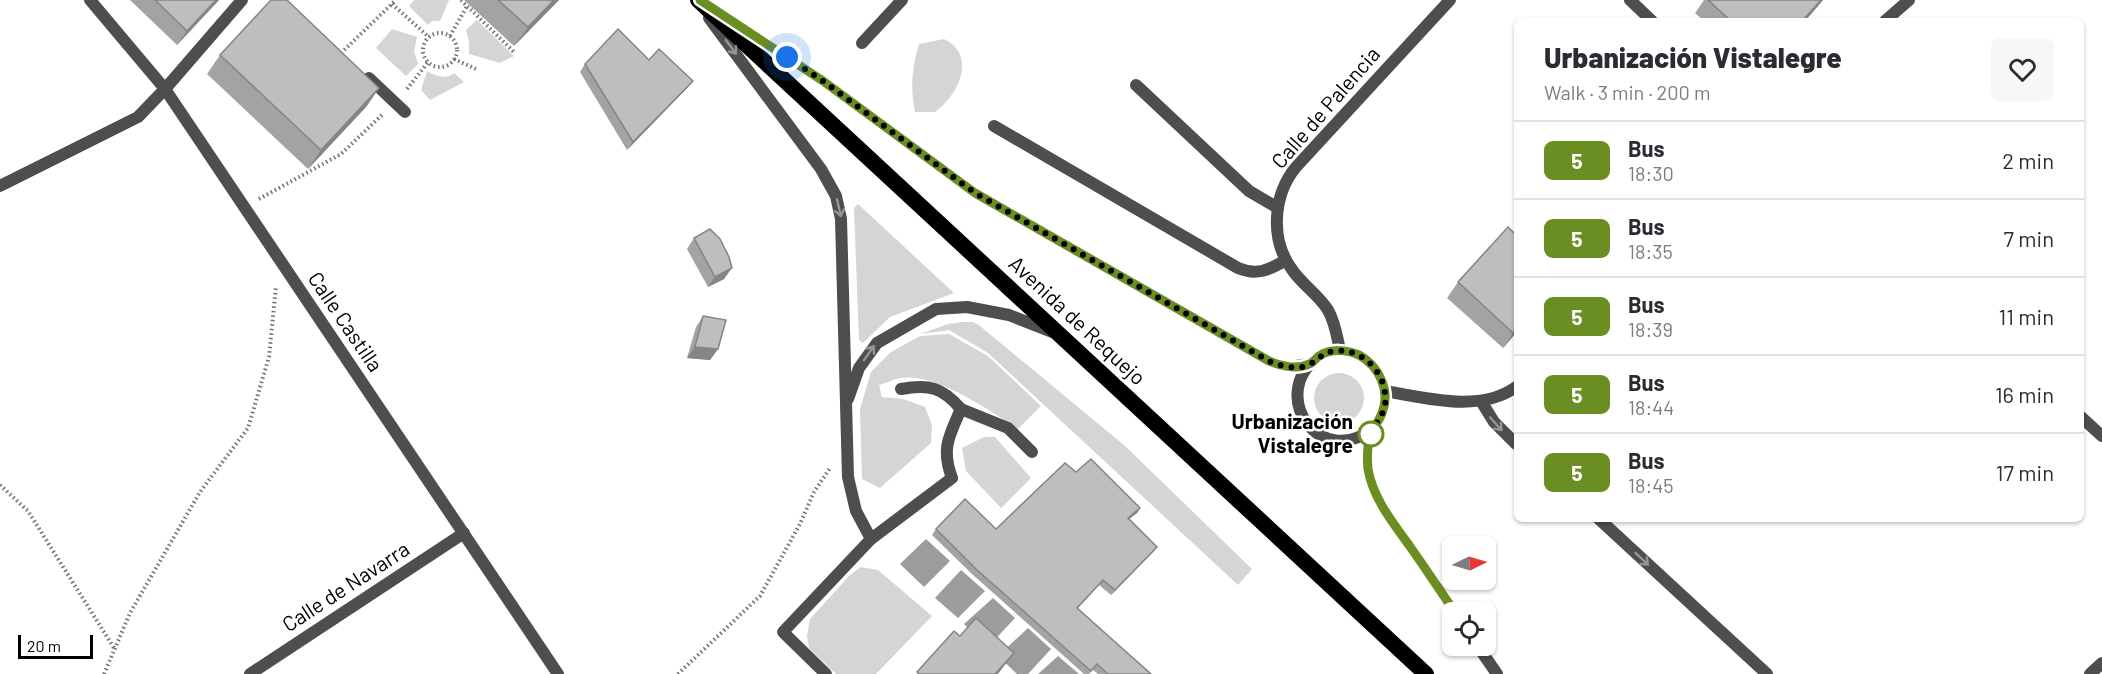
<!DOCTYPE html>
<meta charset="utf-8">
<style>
:root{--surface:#fff;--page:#f7f7f7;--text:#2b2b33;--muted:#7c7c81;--line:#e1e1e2}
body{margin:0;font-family:Barlow,sans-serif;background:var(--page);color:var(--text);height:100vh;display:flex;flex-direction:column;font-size:22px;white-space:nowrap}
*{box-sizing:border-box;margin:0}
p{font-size:20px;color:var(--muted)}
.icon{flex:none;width:33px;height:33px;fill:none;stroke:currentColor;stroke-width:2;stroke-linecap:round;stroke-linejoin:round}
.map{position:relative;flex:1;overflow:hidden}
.side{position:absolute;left:1514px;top:18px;width:570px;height:504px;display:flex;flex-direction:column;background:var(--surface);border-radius:9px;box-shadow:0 2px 4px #0004}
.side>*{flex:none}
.badge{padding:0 12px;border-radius:9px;font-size:21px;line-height:39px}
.needle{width:39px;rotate:85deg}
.tools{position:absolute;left:1442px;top:536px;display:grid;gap:12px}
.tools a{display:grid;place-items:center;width:54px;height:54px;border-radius:9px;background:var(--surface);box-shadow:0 2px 4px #0004;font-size:30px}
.scale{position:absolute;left:18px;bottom:15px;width:75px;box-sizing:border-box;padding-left:6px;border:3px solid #000;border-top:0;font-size:16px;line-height:21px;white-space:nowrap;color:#000;-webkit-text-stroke:4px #fff;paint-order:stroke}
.you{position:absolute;width:30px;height:30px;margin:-15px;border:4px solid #fff;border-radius:50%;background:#1a73e8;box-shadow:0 0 0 9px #1a73e833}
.map>.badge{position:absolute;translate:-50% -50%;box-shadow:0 0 0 3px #fff}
.round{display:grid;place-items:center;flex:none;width:63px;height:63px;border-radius:9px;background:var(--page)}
.summary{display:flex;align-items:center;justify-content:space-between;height:102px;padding:0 30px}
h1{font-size:28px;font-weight:800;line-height:45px}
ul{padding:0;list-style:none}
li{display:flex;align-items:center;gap:18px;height:78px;padding:0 30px;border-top:2px solid var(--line)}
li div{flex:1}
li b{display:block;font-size:22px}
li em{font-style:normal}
li .badge{min-width:66px;font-weight:700;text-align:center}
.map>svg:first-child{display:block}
.green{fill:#d5d5d5}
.water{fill:#9c9c9c}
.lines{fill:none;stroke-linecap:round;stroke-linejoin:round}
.path{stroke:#707070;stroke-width:4;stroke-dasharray:1.5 3;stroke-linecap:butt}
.service{stroke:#4e4e4e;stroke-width:12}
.minor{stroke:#4e4e4e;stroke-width:12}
.trunk{stroke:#000;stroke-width:16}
.wall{fill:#a3a3a3}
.shaded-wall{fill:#858585}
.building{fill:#bebebe;stroke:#858585;stroke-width:1.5}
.oneway{stroke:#959595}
.line-casing{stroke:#fff;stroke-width:14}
.line{stroke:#6b8e23;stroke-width:9}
.walk{stroke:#000;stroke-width:6;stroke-dasharray:0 10.8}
.stop-dot{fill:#fff;stroke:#6b8e23;stroke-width:3}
.labels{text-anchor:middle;stroke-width:5;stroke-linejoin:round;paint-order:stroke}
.street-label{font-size:21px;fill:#000;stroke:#fff}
.stop-label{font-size:21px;font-weight:bold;fill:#000;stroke:#fff;text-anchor:end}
</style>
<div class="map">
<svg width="2102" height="674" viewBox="0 0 2102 674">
<rect width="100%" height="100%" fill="#fff"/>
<g class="green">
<polygon points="414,0 449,0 440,21 432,21 428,25 409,6"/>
<polygon points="477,20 514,56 500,63 469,54 469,42 466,30"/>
<polygon points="392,29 417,37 414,51 418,64 406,76 376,48"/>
<path d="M944 39C978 56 958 95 935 112H915C910 86 912 68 919 44Z"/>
<path d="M427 71C436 76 445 80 454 73L464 82 430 100 421 90Z"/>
<polygon points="858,204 954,293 890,317 863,343 859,340 854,208"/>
<polygon points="962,322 973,322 980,326 1124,445 1252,569 1238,585 988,353 949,330 920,334 948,324"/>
<path d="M949 334 988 356 1041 406 1018 429C991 411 935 372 901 378 894 379 886 383 879 385L882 397 903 399 925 407 932 425 931 443 880 488 862 479 860 409 871 372 891 352 920 336Z"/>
<circle cx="1339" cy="398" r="25"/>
<polygon points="984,437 995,437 1031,478 1001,508 966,471 962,448"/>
<polygon points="861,567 878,570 932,616 876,674 836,674 809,648 807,636 810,619 850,575"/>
</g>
<g class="water">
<polygon points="926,539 950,561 924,587 900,564"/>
<polygon points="961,570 985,591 958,618 935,598"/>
<polygon points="993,598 1015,618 988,647 964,624"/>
<polygon points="1028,628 1051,649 1028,674 1017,674 998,656"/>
<polygon points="1058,656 1079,674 1038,674"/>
</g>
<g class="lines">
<g class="path">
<polyline points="461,0 514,52"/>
<polyline points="392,4 429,37"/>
<circle cx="440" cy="50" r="17"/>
<polyline points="450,36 467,6"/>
<polyline points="341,53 396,0"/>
<polyline points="454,59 478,70"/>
<polyline points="407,89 429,61"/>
<polyline points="259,199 341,154 383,114"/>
<polyline points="0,485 28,511 114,648"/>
<polyline points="104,674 130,613 200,492 248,428 269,357 276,286"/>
<polyline points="678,674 760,596 800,524 814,492 830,468"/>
</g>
<g class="service">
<polyline points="709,18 821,169 836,196 841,219 848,477 856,511 871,539 783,632 826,674"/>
<polyline points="0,186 138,117 165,89"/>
<path d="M901 389C929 384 942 387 961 409"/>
<polyline points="848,399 859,368 877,343 936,309 967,307 1009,315 1052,332"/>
<path d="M871 539 952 478C941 449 949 436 961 409L1008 428 1032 452"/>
</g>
<g class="minor">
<polyline points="90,0 165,89 558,674"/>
<polyline points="1630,0 1652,21"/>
<polyline points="721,14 823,81 975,193 1269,361 1288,367 1310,364"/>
<polyline points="1885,21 1909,0"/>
<polyline points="862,43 902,0"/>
<polyline points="369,78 405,112"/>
<polyline points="1136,85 1249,191 1278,208"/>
<polyline points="165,89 242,0"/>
<path d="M994 126 1238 268C1257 276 1269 270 1286 260"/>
<path d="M1340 350C1337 337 1335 322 1328 310 1318 294 1301 284 1291 268 1270 239 1273 195 1296 167L1450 0"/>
<path d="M1385 391C1426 398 1480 413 1516 387"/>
<polyline points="1481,401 1494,422 1516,444"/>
<polyline points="2080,416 2102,436"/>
<path d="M1373 428C1321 471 1267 395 1318 357 1328 349 1342 349 1353 353 1377 362 1391 388 1383 412 1379 423 1371 430 1369 441 1365 457 1368 475 1374 490 1380 505 1391 519 1401 533 1419 559 1437 586 1455 612"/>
<polyline points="1599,519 1767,674"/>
<polyline points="1477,645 1497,674"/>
<polyline points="250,674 464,533"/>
<polyline points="2090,674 2102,663"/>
</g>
<polyline class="trunk" points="698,0 1426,674"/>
</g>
<g class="wall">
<polygon points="130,0 219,0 177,45"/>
<polygon points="464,0 559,0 514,46"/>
<polygon points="1704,0 1823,0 1805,21 1704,21 1695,13"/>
<polygon points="220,55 379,88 366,107 308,169 207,74"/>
<polygon points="649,60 687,88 627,150 580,72 585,64"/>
<polygon points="694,238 724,279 708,287 687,249"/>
<polygon points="1458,282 1516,333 1503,348 1447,298"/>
<polygon points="703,316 718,349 710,360 687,358 696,327"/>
<polygon points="1076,472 1140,508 1137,513 1129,519 1157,547 1153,552 1111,595 1099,585 1078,608 1151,674 1098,674 1093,670 1089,674 1084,674 972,574 932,535 936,529 996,529"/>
</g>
<g class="shaded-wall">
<polygon points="216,0 219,0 177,45 187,31"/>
<polygon points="554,0 559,0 514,46 528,27"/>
<polygon points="1821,0 1823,0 1818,6 1805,21 1802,21"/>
<polygon points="693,81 687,88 627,150 633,142"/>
<polygon points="379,88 366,107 308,169 321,150"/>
<polygon points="732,268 724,279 708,287 715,277"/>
<polygon points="1516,330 1516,333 1503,348 1513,333"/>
<polygon points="695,347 718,349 710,360 687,358"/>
<polygon points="1140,508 1137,513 1124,523 1128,518"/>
<polygon points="1157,547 1153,552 1111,595 1115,590"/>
<polygon points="1103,580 1099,585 1073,613 1077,608"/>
<polygon points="1014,653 998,674 995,674"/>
</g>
<g class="building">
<polygon points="155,0 216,0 187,31"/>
<polygon points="271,0 287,0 379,88 321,150 220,55"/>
<polygon points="498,0 554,0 528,27"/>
<polygon points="1708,0 1821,0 1802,21 1731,21"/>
<polygon points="618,29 649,60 659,49 693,81 633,142 585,64"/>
<polygon points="1508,227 1516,235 1516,330 1513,333 1458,282"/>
<polygon points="710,229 720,239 729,257 732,268 715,277 694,238"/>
<polygon points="703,316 726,320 718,349 695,347"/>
<polygon points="1091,459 1140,508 1128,518 1157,547 1115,590 1103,580 1077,608 1151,674 1108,674 1097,664 1091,671 976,569 936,529 965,499 996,529 1065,463 1076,472"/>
<polygon points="976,618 1014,653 995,674 919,674 917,672 954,631 960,636"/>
</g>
<defs><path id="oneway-shaft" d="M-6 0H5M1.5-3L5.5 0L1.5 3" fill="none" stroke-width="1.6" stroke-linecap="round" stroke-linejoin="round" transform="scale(1.5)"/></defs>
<g class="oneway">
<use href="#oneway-shaft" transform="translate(731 47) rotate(53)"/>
<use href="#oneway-shaft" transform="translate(839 208) rotate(77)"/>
<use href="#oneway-shaft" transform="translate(869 353) rotate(-55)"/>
<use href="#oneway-shaft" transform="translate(1496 424) rotate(48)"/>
<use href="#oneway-shaft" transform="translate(1642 559) rotate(43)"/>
</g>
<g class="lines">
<g class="line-casing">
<path id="line" d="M700 0 823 81 975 193 1269 361C1280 366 1297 370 1309 364 1313 363 1316 358 1319 356 1331 348 1347 350 1359 355 1379 366 1391 391 1382 413 1379 422 1372 428 1370 437 1367 447 1367 458 1368 469 1373 499 1394 524 1411 548 1426 569 1440 591 1455 612"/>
</g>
<use href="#line" class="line"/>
<path class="walk" d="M787 57 823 81 975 193 1269 361C1280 366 1299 371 1310 364 1319 359 1323 353 1334 351 1364 347 1389 376 1385 405 1383 416 1375 424 1371 434"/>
</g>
<circle class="stop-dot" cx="1371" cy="434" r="12"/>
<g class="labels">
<g class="street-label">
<text transform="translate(1326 108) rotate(-49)" y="7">Calle de Palencia</text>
<text transform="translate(1077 321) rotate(43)" y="7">Avenida de Requejo</text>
<text transform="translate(345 322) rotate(56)" y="7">Calle Castilla</text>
<text transform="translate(346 587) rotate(-33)" y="7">Calle de Navarra</text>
</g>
<g class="stop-label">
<text x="1353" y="429">Urbanización<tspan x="1353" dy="24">Vistalegre</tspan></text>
</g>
</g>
</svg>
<div class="tools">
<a><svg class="needle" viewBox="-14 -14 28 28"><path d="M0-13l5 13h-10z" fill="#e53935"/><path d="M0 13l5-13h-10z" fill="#7c7c81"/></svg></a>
<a><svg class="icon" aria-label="locate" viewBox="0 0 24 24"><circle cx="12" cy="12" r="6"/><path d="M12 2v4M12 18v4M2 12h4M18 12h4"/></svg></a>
</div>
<div class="scale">20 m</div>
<div class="you" style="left:787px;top:57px"></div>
<section class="side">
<div class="summary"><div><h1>Urbanización Vistalegre</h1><p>Walk · 3 min · 200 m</p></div><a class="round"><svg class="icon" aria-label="heart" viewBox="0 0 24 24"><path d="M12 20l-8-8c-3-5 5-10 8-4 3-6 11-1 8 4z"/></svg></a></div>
<ul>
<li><span class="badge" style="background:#6b8e23;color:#fff">5</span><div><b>Bus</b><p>18:30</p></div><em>2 min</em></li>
<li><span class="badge" style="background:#6b8e23;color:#fff">5</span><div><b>Bus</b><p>18:35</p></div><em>7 min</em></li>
<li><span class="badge" style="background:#6b8e23;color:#fff">5</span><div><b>Bus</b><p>18:39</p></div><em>11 min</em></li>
<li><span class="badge" style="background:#6b8e23;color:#fff">5</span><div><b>Bus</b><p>18:44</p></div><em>16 min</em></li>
<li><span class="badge" style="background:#6b8e23;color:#fff">5</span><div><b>Bus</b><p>18:45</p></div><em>17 min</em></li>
</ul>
</section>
</div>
